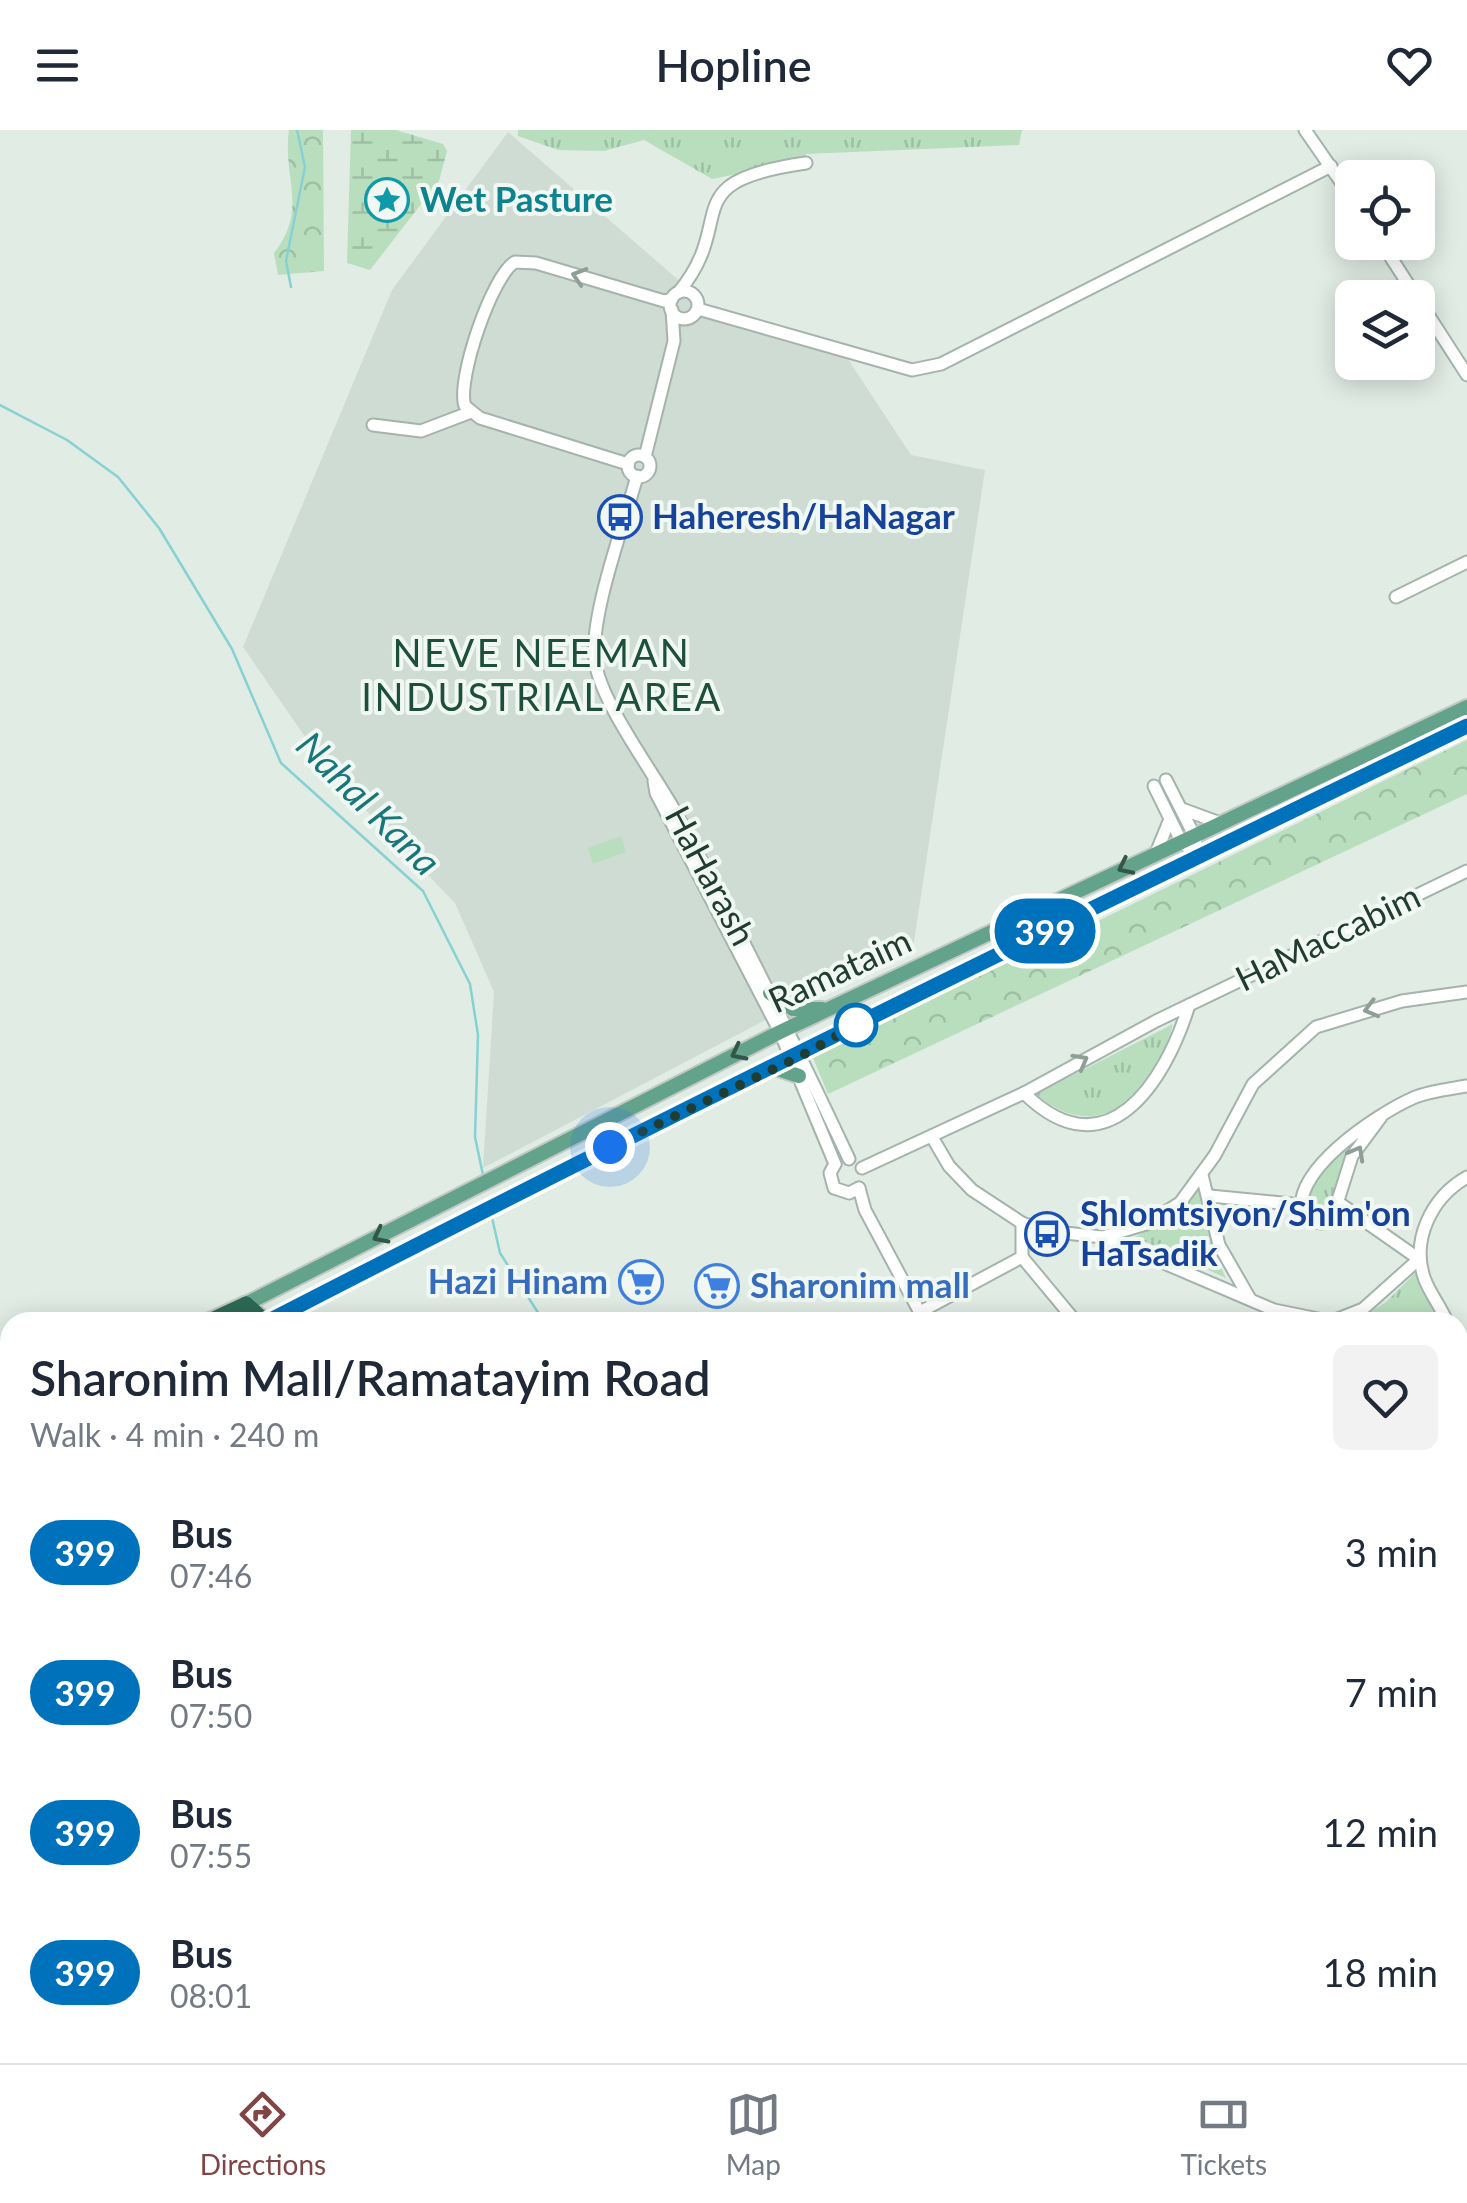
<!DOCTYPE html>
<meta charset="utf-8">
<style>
:root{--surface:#fff;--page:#f2f2f3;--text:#1f2937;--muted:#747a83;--line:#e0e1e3;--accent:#804544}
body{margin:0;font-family:Lato,sans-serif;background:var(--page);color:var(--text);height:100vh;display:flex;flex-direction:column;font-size:38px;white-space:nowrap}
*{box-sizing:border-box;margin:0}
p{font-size:32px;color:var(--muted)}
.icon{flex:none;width:55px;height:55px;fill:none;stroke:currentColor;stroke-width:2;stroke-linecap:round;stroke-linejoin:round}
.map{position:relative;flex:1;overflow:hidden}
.side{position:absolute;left:0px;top:1182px;width:1468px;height:752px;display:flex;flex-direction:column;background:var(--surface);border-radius:30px 30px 0 0;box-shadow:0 5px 25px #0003}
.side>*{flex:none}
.badge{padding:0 20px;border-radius:32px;font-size:35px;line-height:65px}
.buttons{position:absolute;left:1335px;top:30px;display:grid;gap:20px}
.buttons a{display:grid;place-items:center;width:100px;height:100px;border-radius:15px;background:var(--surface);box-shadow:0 5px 25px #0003;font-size:50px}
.you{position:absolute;width:50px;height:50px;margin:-25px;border:8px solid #fff;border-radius:50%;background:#1a73e8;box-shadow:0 0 0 15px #1a73e833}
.map>.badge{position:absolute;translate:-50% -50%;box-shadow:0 0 0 5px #fff}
.round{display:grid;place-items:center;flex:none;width:105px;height:105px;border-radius:15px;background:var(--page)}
.summary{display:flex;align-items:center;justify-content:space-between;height:170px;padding:0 30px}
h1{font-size:48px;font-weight:600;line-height:75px}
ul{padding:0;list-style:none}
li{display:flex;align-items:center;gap:30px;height:140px;padding:0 30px}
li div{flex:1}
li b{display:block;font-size:38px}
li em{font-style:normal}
li .badge{min-width:110px;font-weight:700;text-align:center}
header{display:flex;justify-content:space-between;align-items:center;height:130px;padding:0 30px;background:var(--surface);font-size:45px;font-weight:600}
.dock{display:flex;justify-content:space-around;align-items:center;height:140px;border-top:2px solid var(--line);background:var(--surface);font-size:28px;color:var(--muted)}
.dock a{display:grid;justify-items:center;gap:5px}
.dock .selected{color:var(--accent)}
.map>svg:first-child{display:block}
.built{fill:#cfdcd4}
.forest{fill:url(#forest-crowns)}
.wetland{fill:url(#wetland-marsh)}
.park{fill:url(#park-tufts)}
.pitch{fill:#b9debe}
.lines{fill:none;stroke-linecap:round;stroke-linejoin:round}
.stream{stroke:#87d1d3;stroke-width:2.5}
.minor-casing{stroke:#a4b4ac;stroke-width:15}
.major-casing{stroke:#c1c9c6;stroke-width:18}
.highway-casing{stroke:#c1c9c6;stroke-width:19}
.minor{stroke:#fff;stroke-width:11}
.major{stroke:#64a38b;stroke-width:14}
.highway{stroke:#2c6a55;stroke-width:15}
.oneway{stroke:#909e98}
.oneway2{stroke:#325648}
.line-casing{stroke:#fff;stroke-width:22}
.line{stroke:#0072bc;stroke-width:15}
.walk{stroke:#213d32;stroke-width:10;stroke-dasharray:0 18}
.stop-dot{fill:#fff;stroke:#0072bc;stroke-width:5}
.labels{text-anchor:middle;stroke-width:8;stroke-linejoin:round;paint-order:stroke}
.culture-label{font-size:35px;font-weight:bold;fill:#0d838f;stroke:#f1f8f4;text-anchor:start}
.transit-label{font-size:35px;font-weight:bold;fill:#164399;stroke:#f1f8f4;text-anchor:start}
.street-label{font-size:35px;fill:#213d32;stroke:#f1f8f4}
.shop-label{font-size:35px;font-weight:bold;fill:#366cbe;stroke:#f1f8f4;text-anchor:end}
.neighbourhood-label{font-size:38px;letter-spacing:2.5px;fill:#1c4f3c;stroke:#f1f8f4}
.water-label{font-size:38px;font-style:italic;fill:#19767a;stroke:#f1f8f4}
</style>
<header><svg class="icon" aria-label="menu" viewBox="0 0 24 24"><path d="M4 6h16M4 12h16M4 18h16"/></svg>Hopline<svg class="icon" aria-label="heart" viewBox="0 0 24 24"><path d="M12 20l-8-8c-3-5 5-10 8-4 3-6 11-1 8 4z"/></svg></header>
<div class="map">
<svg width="1467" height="1933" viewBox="0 0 1467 1933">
<defs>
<pattern id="forest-crowns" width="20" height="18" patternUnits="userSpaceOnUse" patternTransform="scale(2.5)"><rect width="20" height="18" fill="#b9debe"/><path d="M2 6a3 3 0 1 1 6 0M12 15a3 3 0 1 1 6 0" fill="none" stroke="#9fbfa4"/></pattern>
<pattern id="wetland-marsh" width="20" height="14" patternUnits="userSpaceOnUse" patternTransform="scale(2.5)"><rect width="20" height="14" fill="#b9debe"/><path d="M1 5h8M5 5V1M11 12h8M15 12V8" fill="none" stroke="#9fbfa4"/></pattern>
<pattern id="park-tufts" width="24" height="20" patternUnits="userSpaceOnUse" patternTransform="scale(2.5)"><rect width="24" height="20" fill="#b9debe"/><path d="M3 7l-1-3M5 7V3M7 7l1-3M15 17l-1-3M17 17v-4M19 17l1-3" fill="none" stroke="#9fbfa4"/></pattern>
</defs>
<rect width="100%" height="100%" fill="#e1ece5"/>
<polygon class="built" points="508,2 713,180 838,214 911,325 985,340 914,812 483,1038 494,862 455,773 330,643 243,517 392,160"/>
<g class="forest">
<path d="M289 0H323L324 141 278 145 274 123C309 78 282 48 289 0Z"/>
<polygon points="1467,610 1467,664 828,964 813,928 820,920 1094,793"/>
</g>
<polygon class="wetland" points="351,0 396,0 443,14 447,21 439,51 370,140 347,133"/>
<g class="park">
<polygon points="518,0 1022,0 1019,15 806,24 806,30 712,49 644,10 604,21 558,20 518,6"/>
<path d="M1173 894C1155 960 1101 1020 1036 964Z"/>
<path d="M1357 1008C1342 1031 1339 1074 1319 1089L1310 1086C1302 1053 1335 1027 1357 1008Z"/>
<polygon points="1200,1059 1213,1121 1226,1148 1135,1107 1175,1085"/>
<polygon points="1415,1143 1442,1192 1386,1192 1362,1187 1386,1172"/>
</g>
<polygon class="pitch" points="621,706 626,722 593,734 588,718"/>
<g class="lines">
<g class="stream">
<polyline points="291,157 286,131 305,37 297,0"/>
<polyline points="0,275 67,310 118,347 159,398 232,519 281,633 423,761 470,854 478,905 475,1007 483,1045"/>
<polyline points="491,1083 500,1123 544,1192"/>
<polyline points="1458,1634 1467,1633"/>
<polyline points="816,1925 828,1933"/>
</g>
<g class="minor-casing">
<g id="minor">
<polyline points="1305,0 1352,68"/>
<polyline points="1381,112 1417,168"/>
<circle cx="684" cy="175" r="14"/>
<path d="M678 163C740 89 671 52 806 33"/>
<polyline points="1418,169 1467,245"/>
<polyline points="698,179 912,240 941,234 1331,36"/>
<polyline points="373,295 421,301 471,282"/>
<circle cx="639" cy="336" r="11"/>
<polyline points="645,327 674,211 672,180"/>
<path d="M628 334 480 288 465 276C456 251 492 145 515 132L536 133 664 171 672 169"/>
<path d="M637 346C624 395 590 484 595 530 599 571 656 646 676 683 738 797 794 912 849 1029"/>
<polyline points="1396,467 1467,432"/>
<polyline points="1166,650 1195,707 1198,727"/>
<polyline points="654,651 656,663 780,902 835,1034"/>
<polyline points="1154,656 1181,711 1198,727"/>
<polyline points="1182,679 1220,693"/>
<polyline points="1156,723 1170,689"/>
<path d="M1024 963C1106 1044 1165 953 1189 875"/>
<path d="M1381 987 1352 1026 1334 1083 1322 1093 1305 1090C1282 1045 1379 983 1413 968 1429 961 1450 959 1467 956"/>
<polyline points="932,1007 949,1036 972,1060 1022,1093 1046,1101 1103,1107 1274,1180 1333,1192"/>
<polyline points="835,1034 830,1043 834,1058 849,1063 859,1058"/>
<polyline points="862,1038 1024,963 1156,891 1467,741"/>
<polyline points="1202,1045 1219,1115 1250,1169"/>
<polyline points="859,1058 865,1080 925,1192"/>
<polyline points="1210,1066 1302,1075"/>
<polyline points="1339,1073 1419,1129"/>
<polyline points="1103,1107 1146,1094 1180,1073 1215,1025 1253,954 1316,897 1402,871 1467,862"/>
<polyline points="1022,1127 1076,1192"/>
<polyline points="920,1182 1022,1127 1022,1093"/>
<polyline points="1330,1192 1363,1179 1419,1129"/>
<path d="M1447 1192C1441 1177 1431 1165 1425 1150 1410 1110 1432 1067 1467 1047"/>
<polyline points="1458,1213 1467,1215"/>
<polyline points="1458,1374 1467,1377"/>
<polyline points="1342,1925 1370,1933"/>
</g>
</g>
<g class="major-casing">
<g id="major">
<polyline points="770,863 793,879 822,879"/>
<polyline points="775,938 799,946"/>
<polyline points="246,1174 780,902 1467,577"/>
<path d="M272 1190C667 985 1067 790 1467 596"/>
<polyline points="973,1933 984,1925"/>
</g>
</g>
<g class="highway-casing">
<g id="highway">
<polyline points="246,1174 266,1192"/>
<polyline points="207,1192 246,1174"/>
<polyline points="277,1192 280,1185"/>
<polyline points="0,1271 10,1268"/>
<polyline points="0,1302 10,1301"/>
<polyline points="661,1925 667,1933"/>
<polyline points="685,1925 690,1933"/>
</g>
</g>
<use href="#minor" class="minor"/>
<use href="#major" class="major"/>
<use href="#highway" class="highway"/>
</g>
<defs><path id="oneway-chevron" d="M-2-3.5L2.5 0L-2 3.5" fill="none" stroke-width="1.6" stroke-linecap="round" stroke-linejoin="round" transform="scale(2.5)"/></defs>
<g class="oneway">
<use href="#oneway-chevron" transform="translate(579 146) rotate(-163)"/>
<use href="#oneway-chevron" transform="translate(1371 879) rotate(165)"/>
<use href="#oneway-chevron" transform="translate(1081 931) rotate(-29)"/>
<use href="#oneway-chevron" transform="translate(1357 1023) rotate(-61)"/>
</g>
<g class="oneway2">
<use href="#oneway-chevron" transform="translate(1125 737) rotate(154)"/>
<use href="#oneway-chevron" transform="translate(738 923) rotate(153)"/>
<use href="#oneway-chevron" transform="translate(380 1106) rotate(153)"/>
</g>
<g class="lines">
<g class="line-casing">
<path id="line" d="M267 1192C664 987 1065 791 1467 596"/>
</g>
<use href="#line" class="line"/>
<polyline class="walk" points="610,1017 801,926 868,888 856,895"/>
</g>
<defs>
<g id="sight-ring" transform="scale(2.25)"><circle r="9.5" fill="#f1f8f4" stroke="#0f9aa8" stroke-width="1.5"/><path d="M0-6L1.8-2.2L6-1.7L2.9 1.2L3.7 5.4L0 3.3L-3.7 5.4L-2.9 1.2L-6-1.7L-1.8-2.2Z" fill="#0f9aa8"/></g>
<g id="bus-ring" transform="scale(2.25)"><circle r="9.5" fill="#f1f8f4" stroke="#1a4fb4" stroke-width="1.5"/><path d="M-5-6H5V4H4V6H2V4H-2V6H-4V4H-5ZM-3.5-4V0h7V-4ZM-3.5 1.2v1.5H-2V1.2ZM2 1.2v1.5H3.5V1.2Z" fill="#1a4fb4"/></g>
<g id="supermarket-ring" transform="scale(2.25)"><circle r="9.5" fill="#f1f8f4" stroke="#3f7fe0" stroke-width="1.5"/><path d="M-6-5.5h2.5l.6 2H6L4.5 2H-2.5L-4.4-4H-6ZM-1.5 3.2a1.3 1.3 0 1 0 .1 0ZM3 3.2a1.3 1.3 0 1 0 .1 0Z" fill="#3f7fe0"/></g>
</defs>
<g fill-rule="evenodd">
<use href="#sight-ring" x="387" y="70"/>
<use href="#bus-ring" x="620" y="387"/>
<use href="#bus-ring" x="1047" y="1104"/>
<use href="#supermarket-ring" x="641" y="1152"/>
<use href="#supermarket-ring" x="717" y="1156"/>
</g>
<circle class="stop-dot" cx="856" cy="895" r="20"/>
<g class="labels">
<g class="culture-label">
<text x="420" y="82">Wet Pasture</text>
</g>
<g class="transit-label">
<text x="652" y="399">Haheresh/HaNagar</text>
<text x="1080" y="1096">Shlomtsiyon/Shim'on<tspan x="1080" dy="40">HaTsadik</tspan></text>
</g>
<g class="street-label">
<text transform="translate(710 746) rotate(62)" y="12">HaHarash</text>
<text transform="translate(1328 808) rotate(-26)" y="12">HaMaccabim</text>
<text transform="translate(840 841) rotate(-25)" y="12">Ramataim</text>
</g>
<g class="shop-label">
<text x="608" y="1164">Hazi Hinam</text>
<text x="750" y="1168" text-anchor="start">Sharonim mall</text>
</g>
<g class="neighbourhood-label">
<text x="542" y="537">NEVE NEEMAN<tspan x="542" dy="44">INDUSTRIAL AREA</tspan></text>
</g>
<g class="water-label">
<text transform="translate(368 674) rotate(45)" y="13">Nahal Kana</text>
</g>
</g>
</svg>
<div class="buttons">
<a><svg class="icon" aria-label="locate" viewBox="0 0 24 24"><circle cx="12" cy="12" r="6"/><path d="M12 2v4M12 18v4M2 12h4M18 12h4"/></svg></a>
<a><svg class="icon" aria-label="layers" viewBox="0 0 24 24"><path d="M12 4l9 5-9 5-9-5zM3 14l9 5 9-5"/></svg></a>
</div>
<div class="you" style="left:610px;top:1017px"></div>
<b class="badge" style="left:1045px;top:801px;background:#0072bc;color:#fff">399</b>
<section class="side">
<div class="summary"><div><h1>Sharonim Mall/Ramatayim Road</h1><p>Walk · 4 min · 240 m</p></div><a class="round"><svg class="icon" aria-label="heart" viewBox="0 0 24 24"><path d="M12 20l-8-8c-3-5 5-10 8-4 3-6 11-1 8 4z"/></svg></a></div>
<ul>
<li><span class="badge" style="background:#0072bc;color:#fff">399</span><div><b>Bus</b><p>07:46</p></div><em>3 min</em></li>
<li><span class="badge" style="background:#0072bc;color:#fff">399</span><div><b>Bus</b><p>07:50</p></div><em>7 min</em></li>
<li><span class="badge" style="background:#0072bc;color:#fff">399</span><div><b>Bus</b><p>07:55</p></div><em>12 min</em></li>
<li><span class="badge" style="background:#0072bc;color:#fff">399</span><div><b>Bus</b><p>08:01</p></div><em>18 min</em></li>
</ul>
</section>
</div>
<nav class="dock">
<a class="selected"><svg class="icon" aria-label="directions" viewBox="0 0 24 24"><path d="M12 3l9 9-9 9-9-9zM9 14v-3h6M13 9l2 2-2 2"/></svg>Directions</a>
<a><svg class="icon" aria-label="map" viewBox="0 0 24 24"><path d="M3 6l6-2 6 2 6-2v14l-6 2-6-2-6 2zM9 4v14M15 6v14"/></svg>Map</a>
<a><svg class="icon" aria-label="tickets" viewBox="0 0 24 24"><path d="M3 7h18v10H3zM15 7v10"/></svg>Tickets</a>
</nav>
